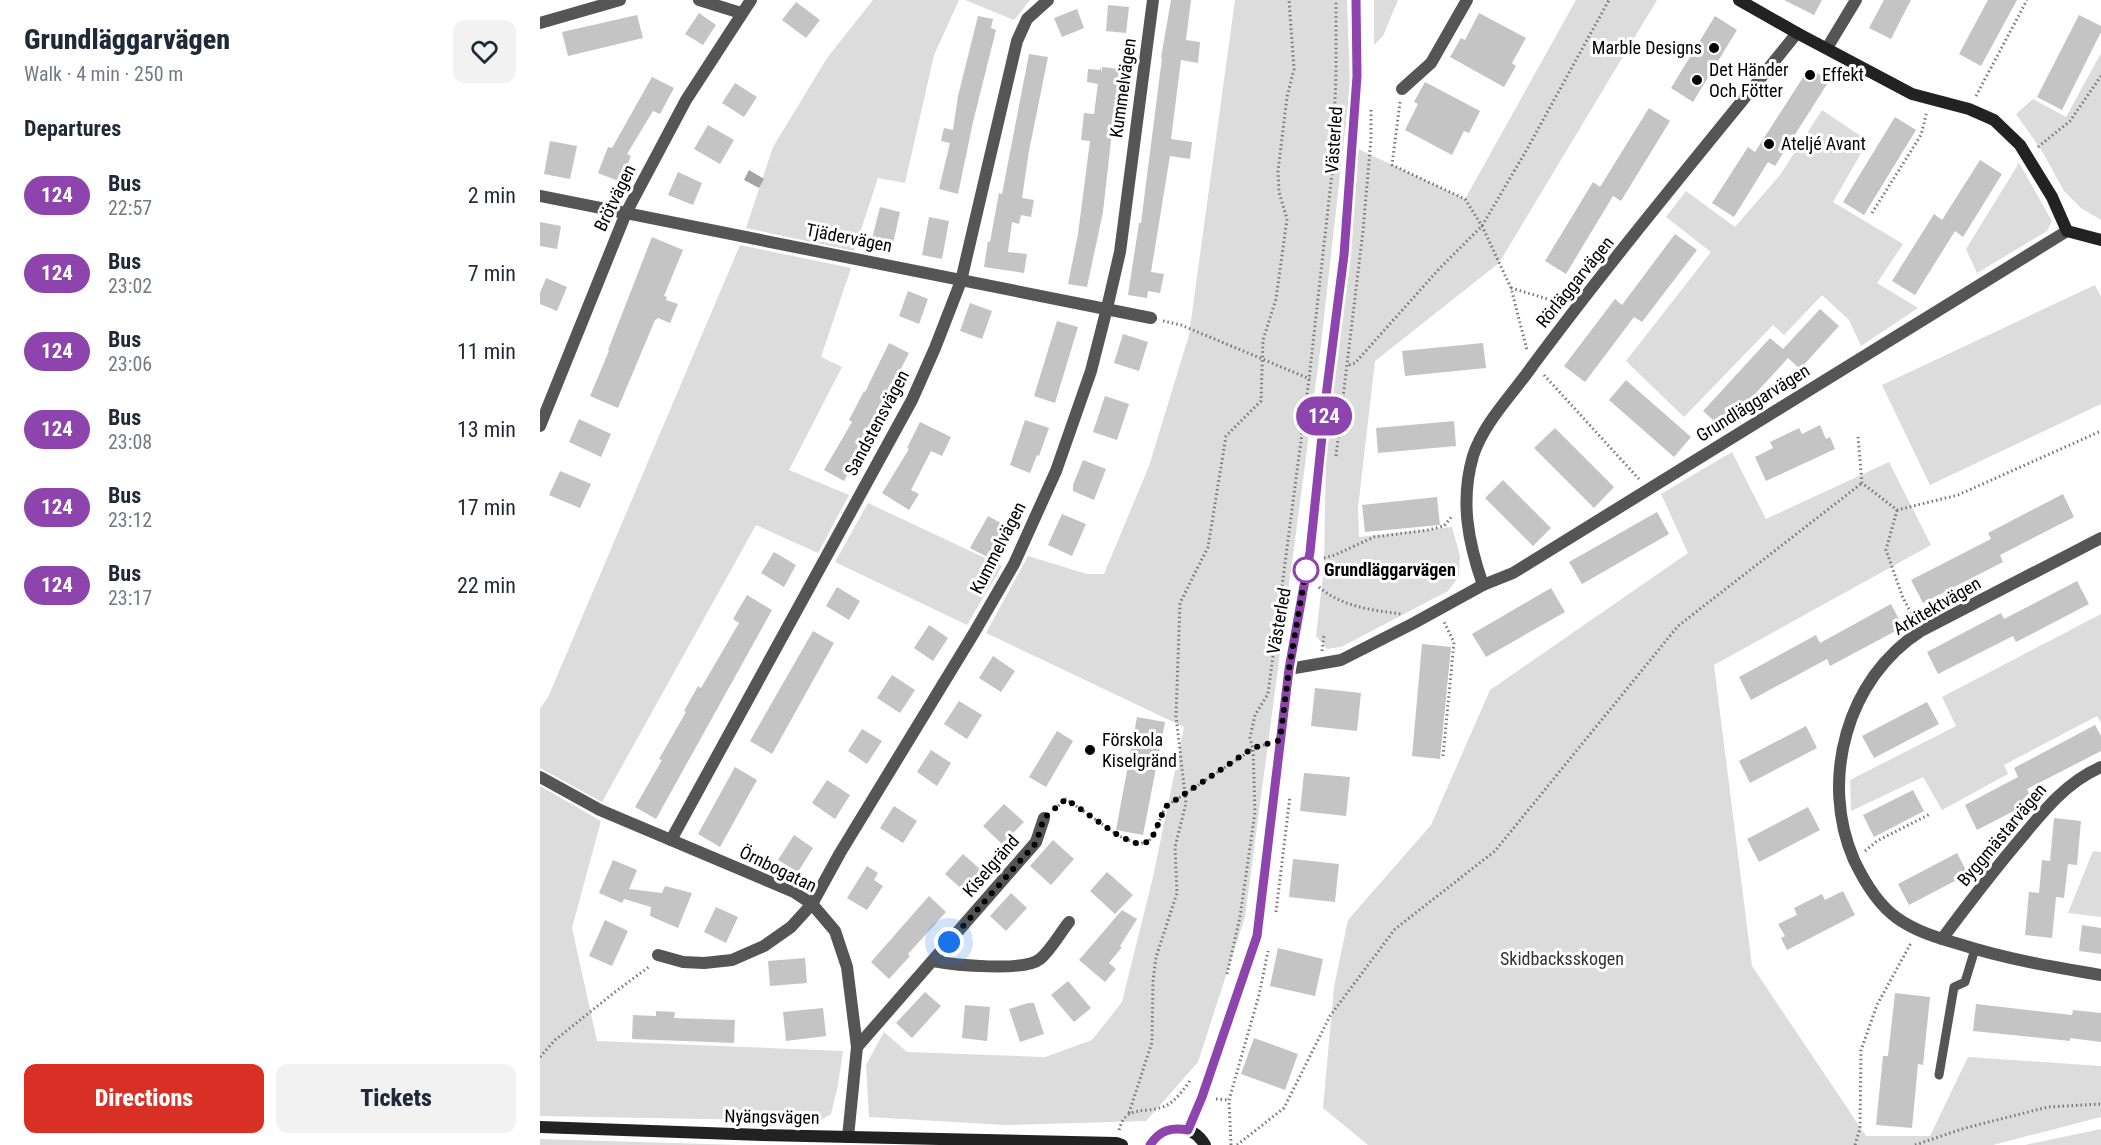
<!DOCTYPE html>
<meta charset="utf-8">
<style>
:root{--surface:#fff;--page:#f2f2f3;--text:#1f2937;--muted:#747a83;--accent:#d93025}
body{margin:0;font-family:"Roboto Condensed",sans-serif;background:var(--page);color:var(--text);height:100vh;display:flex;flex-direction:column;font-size:22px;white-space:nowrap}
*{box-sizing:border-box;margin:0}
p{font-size:20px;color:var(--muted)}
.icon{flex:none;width:33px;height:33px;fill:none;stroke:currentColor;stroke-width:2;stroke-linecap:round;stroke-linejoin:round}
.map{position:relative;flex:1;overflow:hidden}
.panel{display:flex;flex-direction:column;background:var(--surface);width:540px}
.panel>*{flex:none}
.badge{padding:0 12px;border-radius:20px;font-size:21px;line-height:39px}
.you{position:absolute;width:30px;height:30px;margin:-15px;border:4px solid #fff;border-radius:50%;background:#1a73e8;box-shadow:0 0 0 9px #1a73e833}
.map>.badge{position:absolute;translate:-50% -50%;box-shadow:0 0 0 3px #fff}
h2{padding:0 24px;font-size:22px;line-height:54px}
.round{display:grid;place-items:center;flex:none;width:63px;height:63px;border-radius:12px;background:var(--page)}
.headline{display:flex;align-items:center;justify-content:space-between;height:102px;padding:0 24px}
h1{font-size:28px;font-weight:800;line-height:45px}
.cta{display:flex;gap:12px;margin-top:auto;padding:12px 24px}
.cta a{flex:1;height:69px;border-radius:12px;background:var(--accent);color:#fff;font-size:24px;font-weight:800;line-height:69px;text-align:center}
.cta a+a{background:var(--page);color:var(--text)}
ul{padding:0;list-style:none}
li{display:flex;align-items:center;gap:18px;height:78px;padding:0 24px}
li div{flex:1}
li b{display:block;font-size:22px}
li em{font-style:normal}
li .badge{min-width:66px;font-weight:700;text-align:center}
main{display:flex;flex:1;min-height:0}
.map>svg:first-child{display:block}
.green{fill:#dcdcdc}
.water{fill:#a3a3a3}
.building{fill:#c4c4c4}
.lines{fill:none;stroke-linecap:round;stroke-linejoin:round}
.path{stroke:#777;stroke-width:3;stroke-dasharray:1.5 3;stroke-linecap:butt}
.lane{stroke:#555;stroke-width:9}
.street{stroke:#555;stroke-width:12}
.secondary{stroke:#222;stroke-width:12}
.line-casing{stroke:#fff;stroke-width:14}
.line{stroke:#8e44ad;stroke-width:9}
.walk{stroke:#000;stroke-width:6;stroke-dasharray:0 10.8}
.poi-dot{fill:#000;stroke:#fff;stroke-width:2}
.stop-dot{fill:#fff;stroke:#8e44ad;stroke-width:3}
.labels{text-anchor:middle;stroke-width:6;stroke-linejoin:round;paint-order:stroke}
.poi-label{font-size:18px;fill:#000;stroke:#fff;text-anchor:start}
.street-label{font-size:18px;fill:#000;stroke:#fff}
.stop-label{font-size:18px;font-weight:bold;fill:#000;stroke:#fff;text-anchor:start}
.park-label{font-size:18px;fill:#333;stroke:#fff}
</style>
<main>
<section class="panel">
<div class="headline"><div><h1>Grundläggarvägen</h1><p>Walk · 4 min · 250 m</p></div><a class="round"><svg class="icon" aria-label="heart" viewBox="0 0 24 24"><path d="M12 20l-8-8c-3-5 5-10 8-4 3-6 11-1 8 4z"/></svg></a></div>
<h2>Departures</h2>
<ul>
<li><span class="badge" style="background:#8e44ad;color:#fff">124</span><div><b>Bus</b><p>22:57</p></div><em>2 min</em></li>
<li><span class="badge" style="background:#8e44ad;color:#fff">124</span><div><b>Bus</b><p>23:02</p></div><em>7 min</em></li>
<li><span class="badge" style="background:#8e44ad;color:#fff">124</span><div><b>Bus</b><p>23:06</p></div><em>11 min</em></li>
<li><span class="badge" style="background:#8e44ad;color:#fff">124</span><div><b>Bus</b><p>23:08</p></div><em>13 min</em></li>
<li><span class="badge" style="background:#8e44ad;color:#fff">124</span><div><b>Bus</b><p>23:12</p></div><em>17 min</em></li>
<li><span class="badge" style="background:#8e44ad;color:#fff">124</span><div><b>Bus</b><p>23:17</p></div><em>22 min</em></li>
</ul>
<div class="cta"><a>Directions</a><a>Tickets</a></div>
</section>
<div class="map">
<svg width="1561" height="1145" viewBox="0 0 1561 1145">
<rect width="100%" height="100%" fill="#fff"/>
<g class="green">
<polygon points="333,0 419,0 394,55 365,183 338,178 314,251 206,228 233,147 287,58"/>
<polygon points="425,0 490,0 474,20"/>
<polygon points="695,0 807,0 810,86 781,344 705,917 658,1062 606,1121 465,1125 329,1117 326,1065 344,1032 367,1052 505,1057 552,1040 582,1002 613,877 644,727 446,633 488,556 547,574 564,574 609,466 649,335"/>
<polygon points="834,0 858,0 843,36 834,45"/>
<polygon points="1036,0 1117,0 959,263 835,361 818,508 819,537 912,527 920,556 919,576 908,591 801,647 787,649 776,636 784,567 787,388 812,146 925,199"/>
<polygon points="1561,53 1561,220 1541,208 1524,191 1502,151 1476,114 1493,99 1526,117"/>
<polygon points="1282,110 1328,141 1293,202 1363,244 1337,283 1378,308 1321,346 1309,320 1282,295 1244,335 1233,325 1144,417 1086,361 1171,252 1126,217 1146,191 1195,227 1240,175"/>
<polygon points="1479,163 1512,221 1507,231 1437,273 1426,249"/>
<polygon points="200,245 311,268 281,357 302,367 249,470 309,495 278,553 216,525 62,802 0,768 0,709 9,695"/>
<polygon points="1555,285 1561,297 1561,404 1390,485 1342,385"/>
<polygon points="1192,452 1226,519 1349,462 1391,545 1174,665 1212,966 1326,1136 1390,1136 1428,1057 1561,1066 1561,1117 1453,1145 828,1145 783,1108 794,987 808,920 891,825 950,690 1148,553 1121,494"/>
<polygon points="328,503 462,566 427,625 295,562"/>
<polygon points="1561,614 1561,723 1557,716 1464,765 1468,774 1402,810 1383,777 1311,811 1310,780 1416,726 1402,697"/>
<polygon points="0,786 61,821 32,928 57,1041 303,1051 298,1085 291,1114 279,1121 0,1116"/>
<polygon points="1553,851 1561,852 1561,917 1528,913"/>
<polygon points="1561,1129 1561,1145 1485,1145"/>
<polygon points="0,1139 200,1145 0,1145"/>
</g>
<polygon class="water" points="209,170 224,179 219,188 204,180"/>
<g class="building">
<polygon points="631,0 651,0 646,40 660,42 658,63 641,60 631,139 652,142 650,159 630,156 611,272 624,274 620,293 608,291 607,298 588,295 599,223 601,223 622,58 621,58"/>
<polygon points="1244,0 1282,0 1274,15"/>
<polygon points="1344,0 1371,0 1351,39 1329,28"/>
<polygon points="1448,0 1477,0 1441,66 1419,54"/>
<polygon points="256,2 280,20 266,38 242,20"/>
<polygon points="568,5 589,7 586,33 566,31"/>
<polygon points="537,9 544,28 522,37 514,18"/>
<polygon points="159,13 176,25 163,45 145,34"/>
<polygon points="939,13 986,38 972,63 976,66 964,87 910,57 921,38 925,40"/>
<polygon points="97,15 103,38 28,56 22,32"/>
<polygon points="1539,15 1561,26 1561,32 1522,110 1497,97"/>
<polygon points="438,16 453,19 451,28 456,30 433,122 418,194 399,189 410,143 401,141 404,128 413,130 418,96"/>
<polygon points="1175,16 1197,30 1153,102 1131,88"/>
<polygon points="489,54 508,57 489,151 482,198 494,200 491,217 481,215 479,224 472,222 468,252 487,254 484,273 444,267 448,241 450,242 459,193 462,194"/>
<polygon points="560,67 562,72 562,67 579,69 563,212 547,287 528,284 538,234 550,141 541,140 544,113 554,114 558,84 547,82 548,69 560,70"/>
<polygon points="1269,68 1289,81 1235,166 1228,162 1194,217 1172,203 1208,147 1215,152"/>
<polygon points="112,77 134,88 120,114 113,111 87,154 91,156 81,182 58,173 68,147 72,148"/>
<polygon points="885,82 940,111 929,133 924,131 912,155 865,130 878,104 874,102"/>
<polygon points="195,83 217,97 204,117 182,103"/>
<polygon points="1109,108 1130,121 1081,201 1073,196 1026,274 1005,261 1053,182 1060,187"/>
<polygon points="1355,117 1376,130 1324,215 1303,202"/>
<polygon points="168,125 194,140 180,164 154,149"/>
<polygon points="10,141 37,146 30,179 4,174"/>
<polygon points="1440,160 1462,174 1423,237 1415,231 1375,295 1352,281 1394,214 1402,220"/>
<polygon points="138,172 162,183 153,205 128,195"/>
<polygon points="340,207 360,212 352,248 331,243"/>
<polygon points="389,217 409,221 402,259 382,255"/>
<polygon points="0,222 21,226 17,249 0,246"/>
<polygon points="1135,234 1157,250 1102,322 1094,317 1045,382 1024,366 1075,299 1082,305"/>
<polygon points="112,237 143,250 124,296 127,297 126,300 138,304 130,323 118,318 115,320 78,408 50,396 69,351 68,350"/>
<polygon points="6,278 27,287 17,311 0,304 0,293"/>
<polygon points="368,291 388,299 379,324 359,316"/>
<polygon points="430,303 452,311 442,339 420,331"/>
<polygon points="1280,309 1299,326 1260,369 1248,358 1183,429 1163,411 1230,338 1243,349"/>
<polygon points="517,321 538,327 515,403 494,396"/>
<polygon points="583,334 608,342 599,371 574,363"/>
<polygon points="349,343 369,353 320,450 322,451 304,481 284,470 312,422 309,420 324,391 325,392"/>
<polygon points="943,343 946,368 865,376 862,351"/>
<polygon points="1086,380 1151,437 1134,457 1069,400"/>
<polygon points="565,396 589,404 577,440 553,432"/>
<polygon points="39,419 71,434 61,457 29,442"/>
<polygon points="485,420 509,428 499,456 497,455 490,473 470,465"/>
<polygon points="914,421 916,446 838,453 836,428"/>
<polygon points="380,422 411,437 402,456 391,451 371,490 379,494 369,510 342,493 369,449 367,448"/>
<polygon points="1280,425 1286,439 1290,437 1295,449 1226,481 1215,457 1233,448 1230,442 1259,428 1262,434"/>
<polygon points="1015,428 1074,487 1054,508 994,448"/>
<polygon points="543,460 566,469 554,500 533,491 533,485"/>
<polygon points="20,471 51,484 40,508 9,495"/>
<polygon points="963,480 1011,528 993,546 945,498"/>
<polygon points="1523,494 1534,517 1460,555 1463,562 1383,603 1371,580 1451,539 1448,533"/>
<polygon points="897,497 900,525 825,532 822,505"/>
<polygon points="1117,512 1129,534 1042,584 1029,562"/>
<polygon points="522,514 546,524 532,556 508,545"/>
<polygon points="448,516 468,527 451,559 430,548"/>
<polygon points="234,552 256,565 244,587 221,573"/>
<polygon points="1537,581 1549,604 1476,642 1473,636 1398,674 1387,652 1461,613 1464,619"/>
<polygon points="297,587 320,601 309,620 286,606"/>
<polygon points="1011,588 1025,612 946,657 932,634"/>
<polygon points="207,595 232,610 116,819 95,807 122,760 119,759 146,712 144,711 158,686 161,688 199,623 193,619"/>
<polygon points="1351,604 1363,627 1290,666 1287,659 1211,700 1199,677 1276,635 1280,643"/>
<polygon points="389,625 408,638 393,661 374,648"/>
<polygon points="273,631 294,643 232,754 210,741"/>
<polygon points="882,644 911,647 900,759 872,756"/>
<polygon points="453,656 475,671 461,692 439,678"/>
<polygon points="352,675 375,690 360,713 337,698"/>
<polygon points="775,688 821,693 817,731 771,726"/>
<polygon points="419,701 442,715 427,739 404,724"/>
<polygon points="1387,702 1399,724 1334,758 1322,736"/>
<polygon points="597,717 625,722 603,835 576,830"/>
<polygon points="1555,725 1561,736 1561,751 1487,789 1493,801 1437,830 1425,805 1478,777 1474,768"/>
<polygon points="1266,726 1277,748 1210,783 1199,761"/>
<polygon points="322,729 342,741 327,764 308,751"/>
<polygon points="517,731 533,741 506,787 489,777"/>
<polygon points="391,750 411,763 397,786 377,772"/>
<polygon points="195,767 217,780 180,847 158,834"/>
<polygon points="764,773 810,777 806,816 760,811"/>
<polygon points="287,780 310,795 295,819 272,803"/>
<polygon points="1373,790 1384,811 1334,837 1323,815"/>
<polygon points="464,804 484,822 462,844 443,826"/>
<polygon points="354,806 377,821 363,843 340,828"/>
<polygon points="1268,807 1280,830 1219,862 1207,839"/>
<polygon points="1514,818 1541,821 1537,865 1528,864 1524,898 1516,897 1512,938 1485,935 1489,892 1499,893 1502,860 1510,861"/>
<polygon points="254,835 273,848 258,872 238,860"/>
<polygon points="513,840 534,859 511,885 490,866"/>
<polygon points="1417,853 1428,874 1369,905 1358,884"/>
<polygon points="423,854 442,871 424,891 405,874"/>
<polygon points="753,859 799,864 795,902 749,897"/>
<polygon points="73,860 97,870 89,889 122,893 125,886 152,893 138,928 110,916 111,907 84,899 82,903 59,893"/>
<polygon points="327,866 338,873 334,880 343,886 327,910 307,898"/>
<polygon points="567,872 593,895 575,914 550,891"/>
<polygon points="1303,891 1315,915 1247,950 1241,938 1245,936 1238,924 1257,915 1254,908 1282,894 1285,900"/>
<polygon points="471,893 487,908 466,931 450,916"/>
<polygon points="389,896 406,912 368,954 370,956 349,979 331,962"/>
<polygon points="176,907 198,917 186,943 164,932"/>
<polygon points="582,910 597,919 580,946 582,947 569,963 576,969 565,982 539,960"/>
<polygon points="65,920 88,931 72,966 49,956"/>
<polygon points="1542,925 1561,928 1561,954 1539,951"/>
<polygon points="738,948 783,959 775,996 730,986"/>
<polygon points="265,958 267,983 230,986 228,961"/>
<polygon points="528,981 551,1008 534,1022 511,995"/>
<polygon points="385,992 401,1006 372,1038 356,1023"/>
<polygon points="1355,993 1390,997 1383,1065 1378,1064 1372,1128 1336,1125 1343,1056 1348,1056"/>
<polygon points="488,1003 494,1003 504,1034 480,1042 469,1009"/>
<polygon points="1436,1004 1532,1015 1533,1010 1561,1013 1561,1042 1530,1038 1530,1041 1433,1031"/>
<polygon points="425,1005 450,1007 447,1041 422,1038"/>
<polygon points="283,1008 286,1036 246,1041 243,1012"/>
<polygon points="116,1011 135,1012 134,1018 195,1020 194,1043 92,1039 93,1015 116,1016"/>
<polygon points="714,1038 758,1054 745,1090 701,1074"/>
</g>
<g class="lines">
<g class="path">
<polyline points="1436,96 1487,0"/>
<polyline points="860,102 852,165 925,199 942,226 971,288 987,350"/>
<polyline points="1498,147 1530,121 1561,76"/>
<polyline points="1332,213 1381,135 1387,111"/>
<polyline points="971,288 1021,303"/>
<polyline points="623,321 641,325 770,379"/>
<polyline points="809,365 815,363 899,269 942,226 986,151 1069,0"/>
<polyline points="1004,375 1099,479"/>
<polyline points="1318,437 1322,483 1357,510 1418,495 1561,431"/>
<polyline points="796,456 823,231 831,139 831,108"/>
<polyline points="1357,510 1346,550 1363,598 1374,618"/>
<polyline points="784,558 795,555 834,537 888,530 904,526 913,515"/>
<path d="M779 587C802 607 832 610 861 614"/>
<polyline points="782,651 784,635"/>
<polyline points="903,756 914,642 904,622"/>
<polyline points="515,809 526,799 579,836 598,844 608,842 614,834 625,807 713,749 727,744"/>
<polyline points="1325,851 1337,841 1390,814"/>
<polyline points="736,912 750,796"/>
<polyline points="687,974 700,917 715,812 713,749 710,738 715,715 728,694 769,379 792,173 796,75 796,0"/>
<polyline points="0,1057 15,1040 75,992 110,966"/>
<polyline points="676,1099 689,1100"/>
<polyline points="589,1113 612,1042 613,981 616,957 637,893 635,847 646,803 636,716 640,603 668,547 686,436 721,401 723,340 736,299 747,219 739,192 738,171 747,97 754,69 749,0"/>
<path d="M579 1130C586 1103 606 1115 625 1106 634 1103 646 1087 651 1079"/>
<polyline points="691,1145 689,1100 719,995 728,951"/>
<polyline points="697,1145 744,1108 790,1016 855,929 955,851 1138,626 1322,483"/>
<polyline points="1315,1145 1320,1128 1321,1050 1337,1005 1371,943"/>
<polyline points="1375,1145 1425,1128 1508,1107 1561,1104"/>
</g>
<polyline class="lane" points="1399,1075 1414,987 1425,982 1435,949"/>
<g class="street">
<polyline points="159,0 201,13"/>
<polyline points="0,23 80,0"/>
<polyline points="1287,48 1316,0"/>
<polyline points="862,89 891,63 927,0"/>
<polyline points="0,196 611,318"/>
<polyline points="0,426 86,213 146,100 211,0"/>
<path d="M1561 538 1381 631C1307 678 1279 780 1314 860 1324 881 1337 904 1357 918 1375 931 1398 938 1419 944 1466 959 1513 967 1561 975"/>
<path d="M943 585C928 542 920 501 933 456 944 422 973 394 993 365 1077 252 1168 144 1257 33"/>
<polyline points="749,669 801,660 874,623 943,585 973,573 1527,231"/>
<polyline points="0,777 60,810 254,892 272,904 295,931 307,967 317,1047 308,1137"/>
<polyline points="131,840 372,400 395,348 421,281 477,41 487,19 508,0"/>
<path d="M1402 939C1428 904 1454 870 1482 837 1505 809 1527 782 1561 767"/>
<polyline points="118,955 143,962 164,963 192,960 224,946 251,927 272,904 300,853 434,633 474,564 516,471 551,371 567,308 580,252 613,0"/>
<path d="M393 961C414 965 484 972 500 959 511 950 520 933 529 922"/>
<polyline points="317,1047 496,842 504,818"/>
</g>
<g class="secondary">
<polyline points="1199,0 1257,33 1372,94 1429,109 1454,120 1480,145 1512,197 1527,231 1561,240"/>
<polyline points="0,1127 222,1135 576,1143 582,1145"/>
<polyline points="648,1130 662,1097 717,936 749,669 770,552 787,388 804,255 817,76 816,0"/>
<path d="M610 1145C624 1124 652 1122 665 1145"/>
</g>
</g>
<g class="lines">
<g class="line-casing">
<path id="line" d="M610 1145C620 1130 631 1127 648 1130L662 1097 717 936 749 669 770 552 787 388 804 255 817 76 816 0"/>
</g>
<use href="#line" class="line"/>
<polyline class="walk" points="409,942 496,843 504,818 526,799 579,836 598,844 608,842 614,834 625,807 713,748 740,740 749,669 766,570"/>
</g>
<g class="poi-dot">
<circle cx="1174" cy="48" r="6"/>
<circle cx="1270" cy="75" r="6"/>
<circle cx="1157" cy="80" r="6"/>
<circle cx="1229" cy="144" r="6"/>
<circle cx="550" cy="750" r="6"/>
</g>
<circle class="stop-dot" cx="766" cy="570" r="12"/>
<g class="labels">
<g class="poi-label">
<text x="1162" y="54" text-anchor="end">Marble Designs</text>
<text x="1169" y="76">Det Händer<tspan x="1169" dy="21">Och Fötter</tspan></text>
<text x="1282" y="81">Effekt</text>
<text x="1241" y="150">Ateljé Avant</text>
<text x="562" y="746">Förskola<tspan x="562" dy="21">Kiselgränd</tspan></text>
</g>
<g class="street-label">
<text transform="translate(583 88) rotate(-82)" y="6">Kummelvägen</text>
<text transform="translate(794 140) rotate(-86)" y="6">Västerled</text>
<text transform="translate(75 198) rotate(-64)" y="6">Brötvägen</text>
<text transform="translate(309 238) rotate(11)" y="6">Tjädervägen</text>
<text transform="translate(1035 282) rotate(-51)" y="6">Rörläggarvägen</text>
<text transform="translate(1213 403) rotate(-32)" y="6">Grundläggarvägen</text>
<text transform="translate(337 423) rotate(-62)" y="6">Sandstensvägen</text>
<text transform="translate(458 548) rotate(-63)" y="6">Kummelvägen</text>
<text transform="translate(1397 606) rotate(-30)" y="6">Arkitektvägen</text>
<text transform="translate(739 621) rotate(-80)" y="6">Västerled</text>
<text transform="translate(1462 835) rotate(-50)" y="6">Byggmästarvägen</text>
<text transform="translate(451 866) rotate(-49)" y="6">Kiselgränd</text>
<text transform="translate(238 869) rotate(26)" y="6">Örnbogatan</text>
<text transform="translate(232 1117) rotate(1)" y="6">Nyängsvägen</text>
</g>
<g class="stop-label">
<text x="784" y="576">Grundläggarvägen</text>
</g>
<g class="park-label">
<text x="1022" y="965">Skidbacksskogen</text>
</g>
</g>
</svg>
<div class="you" style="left:409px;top:942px"></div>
<b class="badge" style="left:784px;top:416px;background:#8e44ad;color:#fff">124</b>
</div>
</main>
